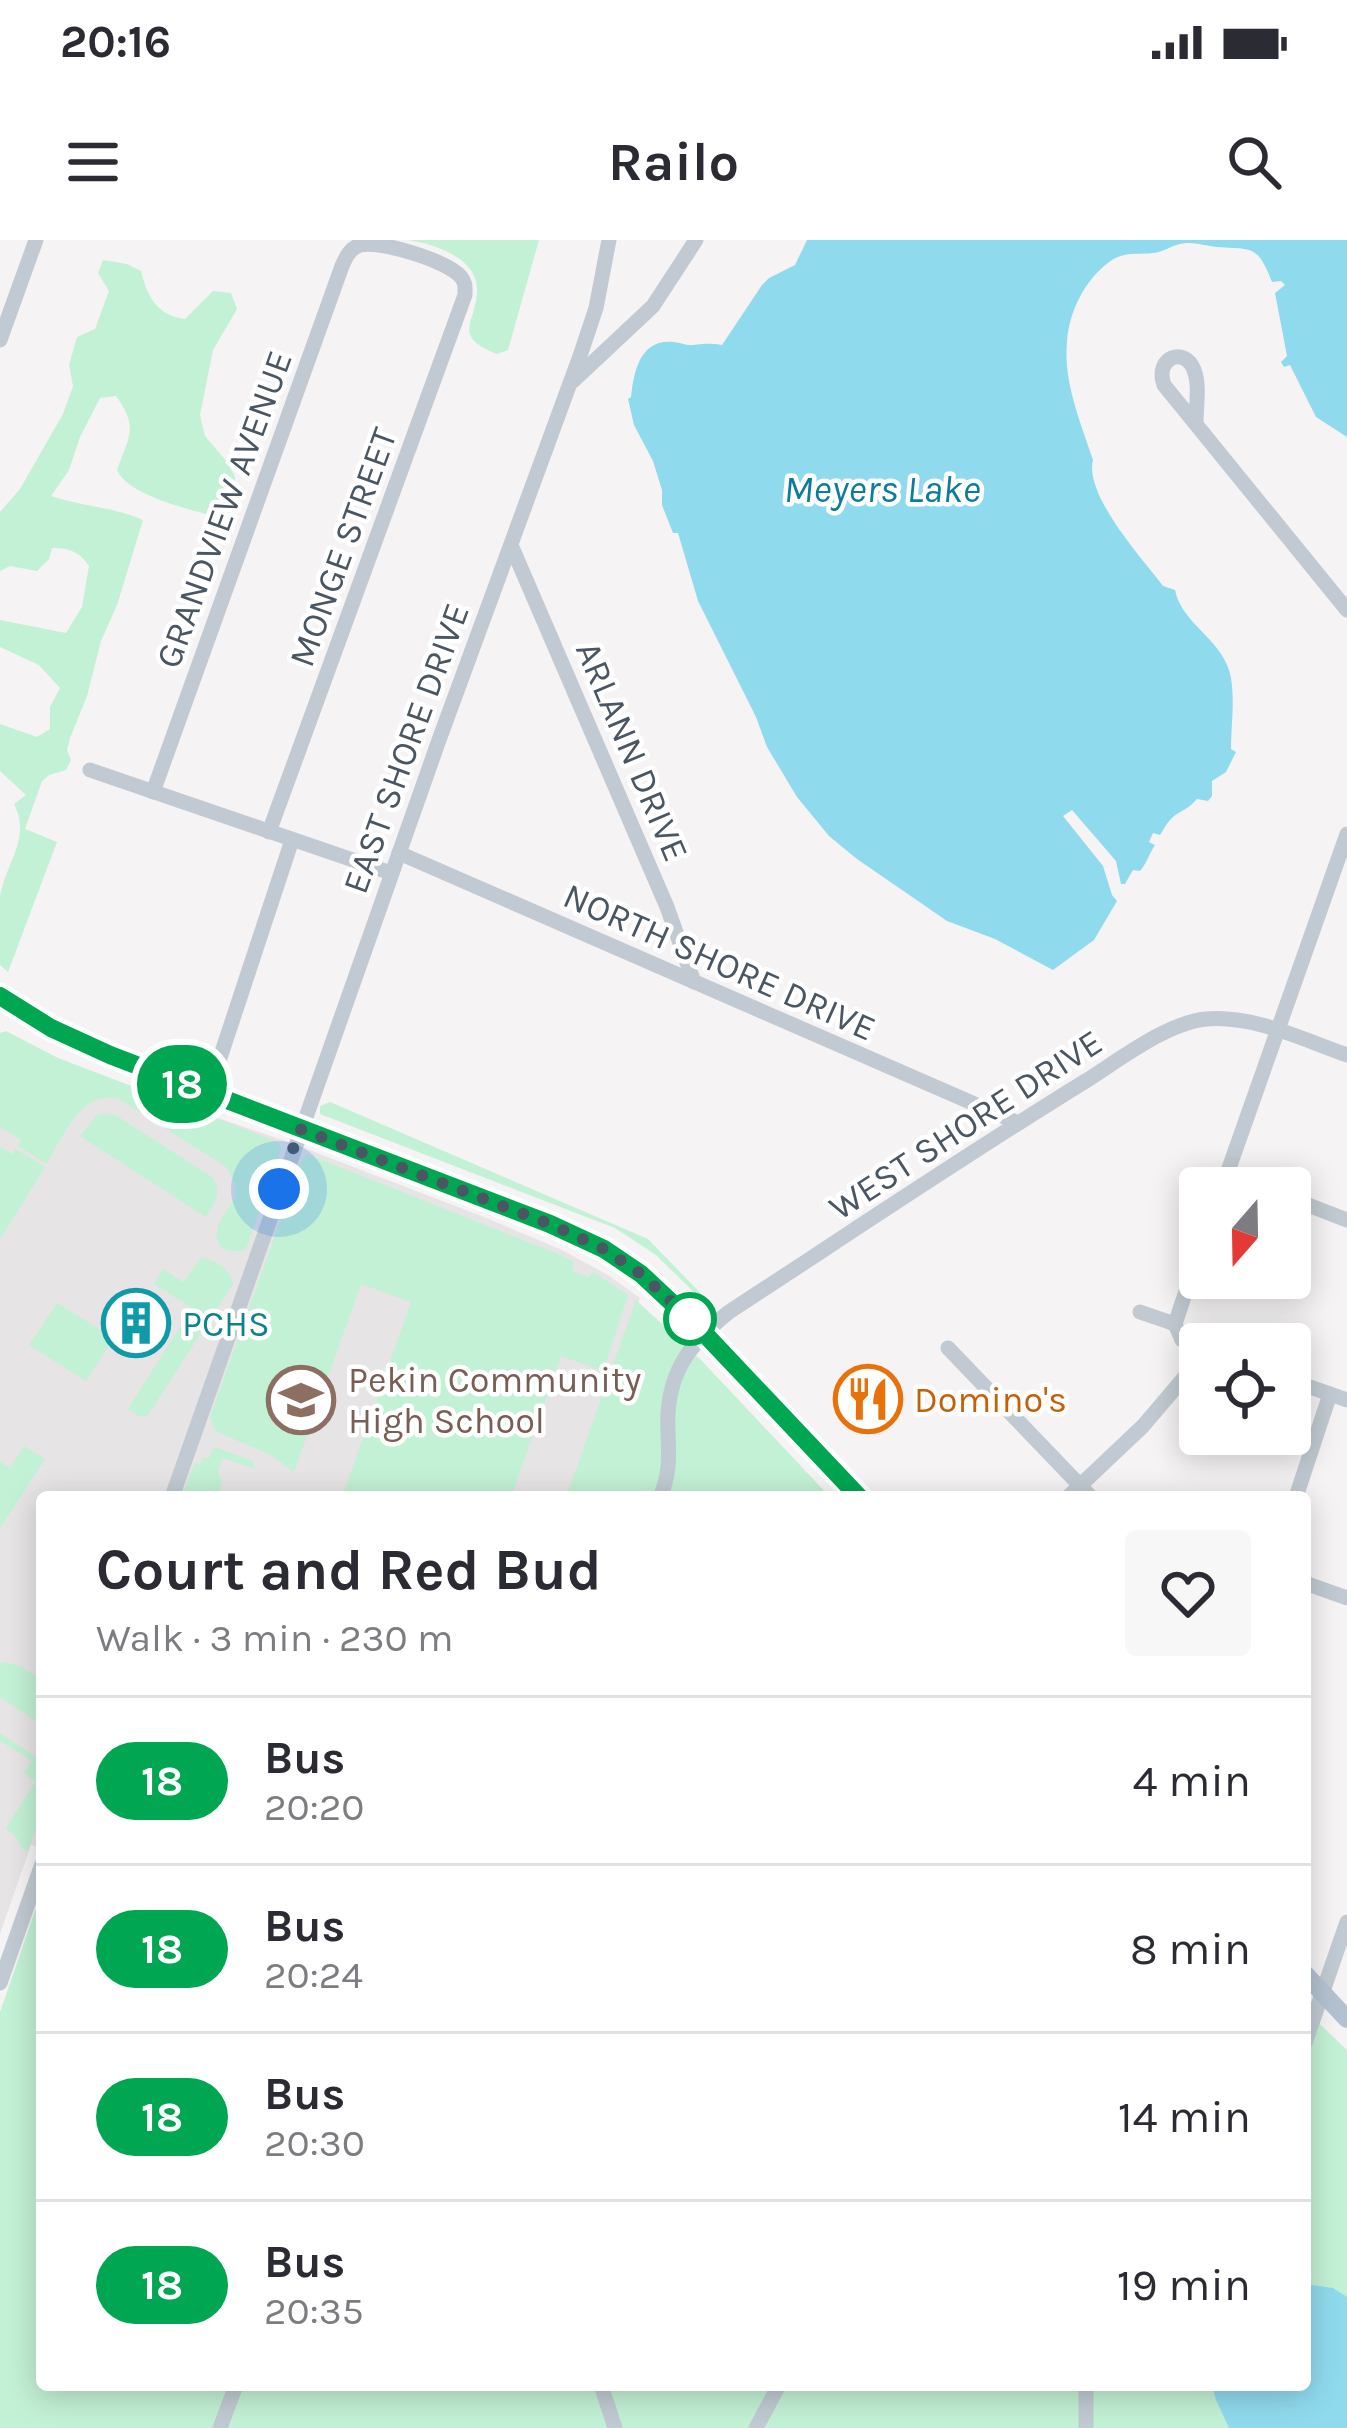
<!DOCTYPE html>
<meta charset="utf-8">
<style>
:root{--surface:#fff;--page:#f7f7f7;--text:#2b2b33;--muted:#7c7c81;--line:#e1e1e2}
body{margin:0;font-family:Karla,sans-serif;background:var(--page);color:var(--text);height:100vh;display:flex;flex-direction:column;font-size:45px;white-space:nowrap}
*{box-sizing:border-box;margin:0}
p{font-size:39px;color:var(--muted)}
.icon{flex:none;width:66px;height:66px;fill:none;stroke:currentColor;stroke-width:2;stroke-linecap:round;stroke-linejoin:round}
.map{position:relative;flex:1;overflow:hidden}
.side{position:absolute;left:36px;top:1251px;width:1275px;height:900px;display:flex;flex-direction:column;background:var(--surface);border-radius:12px;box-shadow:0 6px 30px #0003}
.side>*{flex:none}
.badge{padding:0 24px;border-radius:39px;font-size:42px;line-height:78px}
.needle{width:78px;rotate:200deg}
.tools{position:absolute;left:1179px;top:927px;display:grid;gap:24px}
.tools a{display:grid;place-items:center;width:132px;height:132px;border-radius:12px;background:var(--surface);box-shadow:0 6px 30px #0003;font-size:60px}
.you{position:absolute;width:60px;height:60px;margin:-30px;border:9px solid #fff;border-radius:50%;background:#1a73e8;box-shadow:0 0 0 18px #1a73e833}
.map>.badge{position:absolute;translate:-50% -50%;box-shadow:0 0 0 6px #fff}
.round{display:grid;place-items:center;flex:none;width:126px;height:126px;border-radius:12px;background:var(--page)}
.head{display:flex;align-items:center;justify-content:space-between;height:204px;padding:0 60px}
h1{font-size:57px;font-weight:700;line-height:90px}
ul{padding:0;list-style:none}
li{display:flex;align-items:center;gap:36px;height:168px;padding:0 60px;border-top:3px solid var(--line)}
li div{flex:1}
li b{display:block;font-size:45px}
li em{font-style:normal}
li .badge{min-width:132px;font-weight:700;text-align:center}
.status{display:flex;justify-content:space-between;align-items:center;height:84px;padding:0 60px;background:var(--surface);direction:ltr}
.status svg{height:33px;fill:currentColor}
header{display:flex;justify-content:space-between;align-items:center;height:156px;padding:0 60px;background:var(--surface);font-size:54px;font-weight:700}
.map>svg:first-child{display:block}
.education{fill:#e6e4e5}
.green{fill:#c3f1d5}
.water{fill:#90daee}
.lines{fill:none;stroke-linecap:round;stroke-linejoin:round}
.minor{stroke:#c1cad2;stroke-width:15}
.major{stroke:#b3c2d1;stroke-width:18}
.line-casing{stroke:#fff;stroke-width:27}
.line{stroke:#00a651;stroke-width:18}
.walk{stroke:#4a5661;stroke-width:12;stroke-dasharray:0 21.6}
.stop-dot{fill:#fff;stroke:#00a651;stroke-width:6}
.labels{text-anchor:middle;stroke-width:9;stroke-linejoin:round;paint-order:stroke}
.street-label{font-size:36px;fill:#4a5661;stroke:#fff}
.culture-label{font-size:36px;fill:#0d838f;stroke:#fff;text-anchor:start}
.education-label{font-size:36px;fill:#785e54;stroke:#fff;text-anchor:start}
.food-label{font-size:36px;fill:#c56008;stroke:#fff;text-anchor:start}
.water-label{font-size:39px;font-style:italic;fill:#0c7c9b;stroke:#fff}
</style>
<div class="status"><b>20:16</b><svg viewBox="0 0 49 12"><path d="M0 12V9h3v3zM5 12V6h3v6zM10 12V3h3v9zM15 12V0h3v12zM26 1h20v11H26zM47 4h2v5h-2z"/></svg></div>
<header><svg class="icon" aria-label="menu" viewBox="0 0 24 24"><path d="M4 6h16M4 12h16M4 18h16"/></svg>Railo<svg class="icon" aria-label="search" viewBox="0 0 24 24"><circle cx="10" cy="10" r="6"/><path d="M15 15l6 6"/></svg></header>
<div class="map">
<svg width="1347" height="2188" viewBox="0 0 1347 2188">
<rect width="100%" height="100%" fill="#f5f3f3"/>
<polygon class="education" points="0,803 291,903 484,977 562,1010 608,1035 640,1058 569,1257 42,1257 42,1608 31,1605 0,1694"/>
<g class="green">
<path d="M408 0H539L508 110 497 114C453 96 474 86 477 53 480 18 434 4 408 0Z"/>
<path d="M103 20 127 24 141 31C147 56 157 76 185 79L213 51 231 53 237 69 213 110 200 175 205 196 227 222 235 237 233 265 225 279C196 271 129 257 117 230 129 196 139 188 116 156L100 158 80 197 69 230 51 256C80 266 114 267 143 280L117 365 101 401 87 456 70 498 67 510 71 520 66 530 49 535 42 541 25 589 57 602 8 732 0 725C0 704 0 678 0 657 5 624 32 598 14 564L26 555 0 531V484L37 497 50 489V467L60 448 39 425 0 407V380L66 393 82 367 89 326C80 312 69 308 52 308L49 319 37 331 10 326 0 331V272L20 249 63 174 73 146 69 125 77 97 95 89 109 51 98 33Z"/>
<path d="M6 791 58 818 278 902 281 908 279 916 246 1009C233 1014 215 1011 217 993 219 966 252 962 225 926L119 859C80 849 64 896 46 924L18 906 21 900 0 887V793Z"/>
<polygon points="330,862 648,999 708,1061 709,1067 656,1015 615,988 320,874 320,866"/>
<path d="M101 874 115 875 212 937C224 952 214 963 206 977L80 896 96 876Z"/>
<polygon points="0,907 12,914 16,909 45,927 0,999"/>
<polygon points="307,914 558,1014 574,1022 572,1031 588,1037 593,1032 628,1055 603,1131 561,1116 511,1257 342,1257 411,1062 361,1044 294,1232 271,1215 215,1191 210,1177 302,920"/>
<path d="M201 1018C215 1019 231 1030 233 1044L148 1175 141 1177 128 1169 192 1068 154 1044 163 1029 183 1042Z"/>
<polygon points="636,1060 702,1121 830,1257 566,1257"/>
<polygon points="57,1063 114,1098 86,1141 29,1105"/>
<polygon points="24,1206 45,1219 0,1288 0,1222 10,1228"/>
<polygon points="213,1208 218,1208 253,1221 255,1229 222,1218 218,1232 222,1243 217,1257 182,1257 195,1222 200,1224 203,1218 209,1218"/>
<polygon points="6,1422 22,1427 42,1440 42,1485 0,1457 0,1423"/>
<polygon points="0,1493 42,1521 42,1573 28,1611 22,1609 17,1598 6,1588 35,1542 24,1533 32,1521 0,1501"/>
<polygon points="42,1651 42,2145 1305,2145 1305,1763 1306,1771 1347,1810 1347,2188 0,2188 0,1772"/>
</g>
<g class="water">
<path d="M807 0H1347V197L1316 177 1290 125 1284 127 1281 122 1287 116 1275 53 1285 45 1281 41 1272 42C1257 4 1253 10 1217 7 1204 6 1193 1 1180 4 1171 6 1163 12 1153 13 1136 15 1124 11 1109 22 1084 41 1069 72 1067 102 1063 142 1081 183 1093 220 1084 255 1142 318 1163 346L1175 350C1181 382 1219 398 1229 430 1236 452 1231 485 1231 509L1236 512 1226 532 1212 541V556L1208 561 1197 559C1186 571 1183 569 1173 577 1168 581 1164 589 1160 595L1153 593 1149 602 1155 605C1149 614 1147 623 1140 631L1133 630 1125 644H1121L1116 621 1072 570 1063 576 1103 626 1112 655 1117 661 1094 700 1053 730 995 699 947 681 857 619 829 596 797 557 767 507 756 477 698 361 678 293H673L662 265V250L653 221 634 185 628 159 631 157C634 131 640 99 673 102 678 102 688 106 693 105 705 104 708 103 722 105L762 45 769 38 795 25Z"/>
<polygon points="1305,2044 1333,2048 1347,2057 1347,2188 1229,2188 1216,2160 1212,2145 1305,2145"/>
</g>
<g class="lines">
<g class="minor">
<polyline points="0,100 36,0"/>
<polyline points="573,141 653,66 696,0"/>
<path d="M1196 182C1196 166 1200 145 1194 130 1185 106 1154 117 1164 145L1347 370"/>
<polyline points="511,305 667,667 694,742"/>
<polyline points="90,530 391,633"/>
<path d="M153 552 342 26C346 17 350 8 360 5 380 0 448 21 461 37 466 44 465 47 465 55L269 592"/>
<polyline points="399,613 1018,883"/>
<polyline points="218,824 292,600"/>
<polyline points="1227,935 1262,948"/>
<polyline points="1222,948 1347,594"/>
<polyline points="1290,958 1347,980"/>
<polyline points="1140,1072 1175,1084"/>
<polyline points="1175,1084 1200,1009"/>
<polyline points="1175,1084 1182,1100 1200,1108"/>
<polyline points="948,1108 1091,1257"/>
<polyline points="1290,1140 1347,1160"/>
<polyline points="172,1257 439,500 580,116 596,68 609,0"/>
<path d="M660 1257C670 1235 669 1216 668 1192 665 1137 687 1105 729 1072 847 995 964 916 1084 842 1118 821 1166 783 1206 779 1254 775 1302 799 1347 815"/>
<polyline points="1068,1257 1143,1186 1200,1119"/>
<polyline points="1296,1257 1330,1154"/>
<polyline points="1305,1343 1347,1358"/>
<polyline points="0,1743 42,1624"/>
<polyline points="1305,1803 1347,1682"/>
<polyline points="601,2145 615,2188"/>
<polyline points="220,2188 236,2145"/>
<polyline points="756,2188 779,2145"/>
<polyline points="1086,2188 1086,2145"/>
</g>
<g class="major">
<polyline points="0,756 51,788 83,803 210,855 550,984 616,1016 666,1056 859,1257"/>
<polyline points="1305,1734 1347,1779"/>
</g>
</g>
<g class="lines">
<g class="line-casing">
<polyline id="line" points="0,756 51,788 110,815 550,984 604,1009 641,1034 703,1092 859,1257"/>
</g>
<use href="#line" class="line"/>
<polyline class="walk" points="279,949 300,889 550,984 604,1009 641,1034 690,1079"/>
</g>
<defs>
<g id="building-ring" transform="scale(3.45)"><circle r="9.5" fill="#fff" stroke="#0f9aa8" stroke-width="1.5"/><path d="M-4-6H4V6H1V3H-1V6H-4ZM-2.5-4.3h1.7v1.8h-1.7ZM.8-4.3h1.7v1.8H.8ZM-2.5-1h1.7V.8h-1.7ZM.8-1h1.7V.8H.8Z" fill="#0f9aa8"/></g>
<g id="restaurant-ring" transform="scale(3.45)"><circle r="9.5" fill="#fff" stroke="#e8710a" stroke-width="1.5"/><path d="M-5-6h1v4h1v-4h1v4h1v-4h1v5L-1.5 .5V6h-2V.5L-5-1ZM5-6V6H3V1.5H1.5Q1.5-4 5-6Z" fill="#e8710a"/></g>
<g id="school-ring" transform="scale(3.45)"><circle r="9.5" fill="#fff" stroke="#8d6e63" stroke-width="1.5"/><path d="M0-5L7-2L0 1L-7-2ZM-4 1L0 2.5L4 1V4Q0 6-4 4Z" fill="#8d6e63"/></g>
</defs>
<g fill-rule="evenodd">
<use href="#building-ring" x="136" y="1083"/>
<use href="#restaurant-ring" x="868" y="1159"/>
<use href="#school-ring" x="301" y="1160"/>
</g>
<circle class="stop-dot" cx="690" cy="1079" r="24"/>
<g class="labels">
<g class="street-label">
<text transform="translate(223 269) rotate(-70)" y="13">GRANDVIEW AVENUE</text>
<text transform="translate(342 307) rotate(-70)" y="13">MONGE STREET</text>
<text transform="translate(405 508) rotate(-70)" y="13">EAST SHORE DRIVE</text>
<text transform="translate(633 511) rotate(67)" y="13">ARLANN DRIVE</text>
<text transform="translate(720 721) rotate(24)" y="13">NORTH SHORE DRIVE</text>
<text transform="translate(965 884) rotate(-33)" y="13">WEST SHORE DRIVE</text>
</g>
<g class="culture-label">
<text x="182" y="1096">PCHS</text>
</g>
<g class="education-label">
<text x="348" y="1152">Pekin Community<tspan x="348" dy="41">High School</tspan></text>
</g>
<g class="food-label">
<text x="914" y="1172">Domino's</text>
</g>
<g class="water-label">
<text x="882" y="262">Meyers Lake</text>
</g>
</g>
</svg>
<div class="tools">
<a><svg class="needle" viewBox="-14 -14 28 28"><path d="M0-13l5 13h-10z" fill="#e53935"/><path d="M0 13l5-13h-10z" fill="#7c7c81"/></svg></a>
<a><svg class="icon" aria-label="locate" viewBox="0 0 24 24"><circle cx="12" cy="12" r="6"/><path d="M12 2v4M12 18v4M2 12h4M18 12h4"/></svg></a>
</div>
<div class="you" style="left:279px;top:949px"></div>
<b class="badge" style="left:182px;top:844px;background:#00a651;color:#fff">18</b>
<section class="side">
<div class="head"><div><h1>Court and Red Bud</h1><p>Walk · 3 min · 230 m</p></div><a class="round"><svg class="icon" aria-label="heart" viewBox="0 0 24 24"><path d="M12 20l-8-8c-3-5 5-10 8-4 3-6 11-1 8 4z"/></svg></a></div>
<ul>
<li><span class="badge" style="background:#00a651;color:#fff">18</span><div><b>Bus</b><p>20:20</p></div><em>4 min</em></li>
<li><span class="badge" style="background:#00a651;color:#fff">18</span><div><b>Bus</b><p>20:24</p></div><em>8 min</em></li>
<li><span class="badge" style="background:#00a651;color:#fff">18</span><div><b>Bus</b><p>20:30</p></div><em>14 min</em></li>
<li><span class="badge" style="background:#00a651;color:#fff">18</span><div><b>Bus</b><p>20:35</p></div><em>19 min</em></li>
</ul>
</section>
</div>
